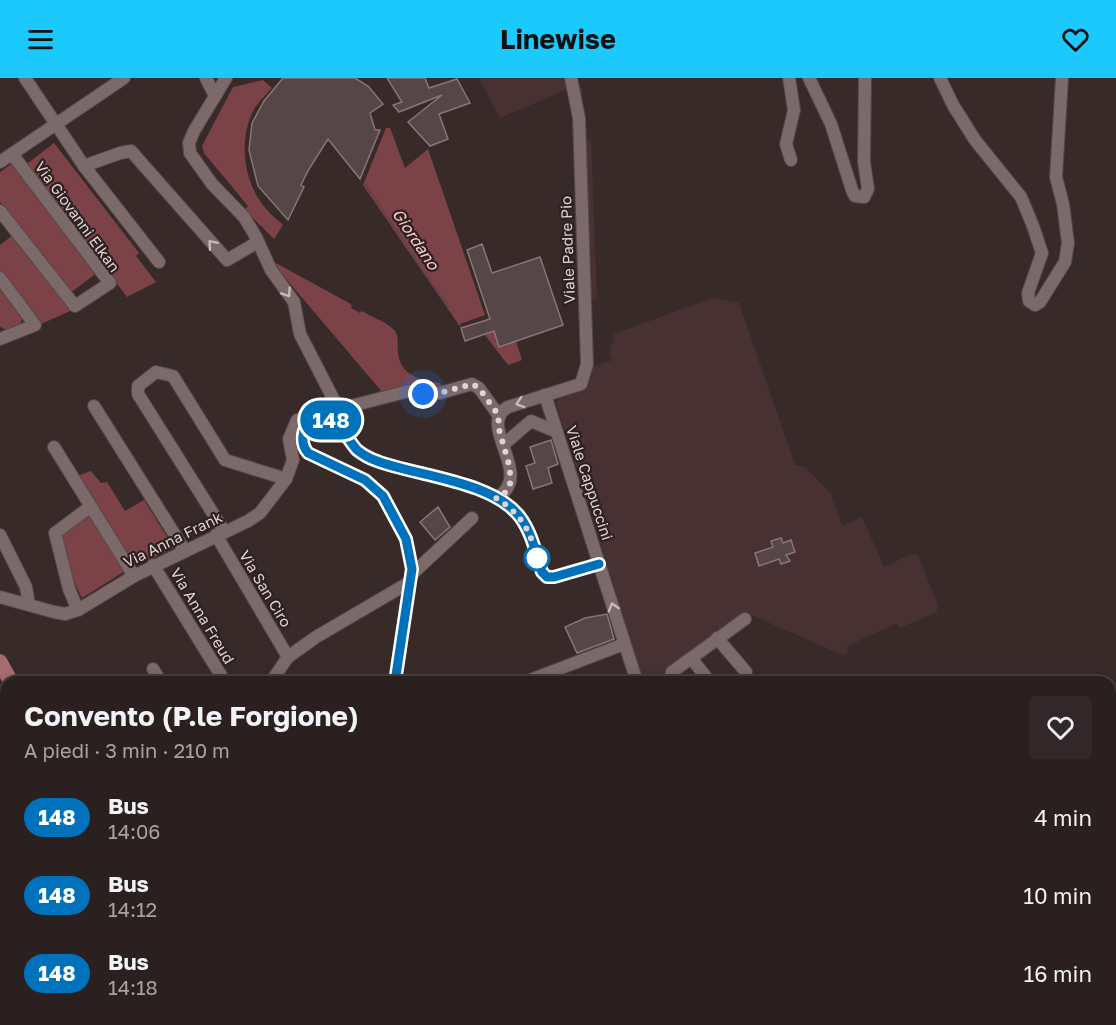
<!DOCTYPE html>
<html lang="it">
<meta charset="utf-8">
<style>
:root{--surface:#2b2020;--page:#332829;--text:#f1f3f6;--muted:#a6a3a5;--line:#473e3e;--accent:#1cc9fc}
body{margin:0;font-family:"Golos Text",sans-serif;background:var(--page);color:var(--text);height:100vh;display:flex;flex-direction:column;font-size:22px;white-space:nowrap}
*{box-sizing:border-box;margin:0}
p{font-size:20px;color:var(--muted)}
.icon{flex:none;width:33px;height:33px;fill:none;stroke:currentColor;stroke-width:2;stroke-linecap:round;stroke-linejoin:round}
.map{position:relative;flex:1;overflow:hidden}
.side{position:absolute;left:0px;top:598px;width:1116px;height:350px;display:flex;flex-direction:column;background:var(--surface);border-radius:18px 18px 0 0;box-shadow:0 3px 15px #0003,0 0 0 2px var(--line)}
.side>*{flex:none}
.badge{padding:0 12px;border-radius:20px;font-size:21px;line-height:39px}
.you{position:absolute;width:30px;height:30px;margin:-15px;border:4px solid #fff;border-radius:50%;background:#1a73e8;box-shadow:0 0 0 9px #1a73e833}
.map>.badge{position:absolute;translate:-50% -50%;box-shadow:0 0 0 3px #fff}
.round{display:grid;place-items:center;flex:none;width:63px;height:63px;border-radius:6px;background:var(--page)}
.overview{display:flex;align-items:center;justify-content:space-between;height:102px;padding:0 24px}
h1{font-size:28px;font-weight:700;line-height:45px}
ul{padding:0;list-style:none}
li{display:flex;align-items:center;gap:18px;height:78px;padding:0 24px}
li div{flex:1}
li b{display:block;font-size:22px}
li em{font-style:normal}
li .badge{min-width:66px;font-weight:700;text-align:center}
header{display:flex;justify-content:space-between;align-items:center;height:78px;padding:0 24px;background:var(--accent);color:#111;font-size:27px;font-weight:700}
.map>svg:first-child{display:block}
.built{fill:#483133}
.green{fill:#7b4348}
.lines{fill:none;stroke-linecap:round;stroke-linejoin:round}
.stream{stroke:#624146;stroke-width:2}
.building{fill:#574647;stroke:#887576;stroke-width:1.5}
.minor-casing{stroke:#554849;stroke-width:14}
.major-casing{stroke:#554849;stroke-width:16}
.minor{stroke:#7c696a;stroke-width:12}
.major{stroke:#a56d72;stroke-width:15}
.oneway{stroke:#c6b9ba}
.line-casing{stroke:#fff;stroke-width:14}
.line{stroke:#0072bc;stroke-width:9}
.walk{stroke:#dfd4d5;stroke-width:6;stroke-dasharray:0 10.8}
.stop-dot{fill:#fff;stroke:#0072bc;stroke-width:3}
.labels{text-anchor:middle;stroke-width:4.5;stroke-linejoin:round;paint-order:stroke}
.street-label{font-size:15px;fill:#dfd4d5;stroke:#2f2021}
.water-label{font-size:16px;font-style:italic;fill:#fdcacc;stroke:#2f2021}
</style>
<header><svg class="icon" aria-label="menu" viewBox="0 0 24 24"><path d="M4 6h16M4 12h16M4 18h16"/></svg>Linewise<svg class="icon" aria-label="heart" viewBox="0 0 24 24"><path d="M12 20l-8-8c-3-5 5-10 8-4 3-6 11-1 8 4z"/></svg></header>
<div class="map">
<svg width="1116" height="947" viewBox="0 0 1116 947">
<rect width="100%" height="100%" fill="#392a2a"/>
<g class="built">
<polygon points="479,0 564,0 568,11 582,10 584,60 591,62 597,221 589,222 577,41 568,11 500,40"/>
<polygon points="712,220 739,225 795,387 805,389 831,416 842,448 862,439 884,489 910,477 918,477 938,527 936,535 899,550 897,545 847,568 849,574 843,577 749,536 744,537 666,604 644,604 556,325 560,319 580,313 593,289 612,282 610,274 614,256"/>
</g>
<g class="green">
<path d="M263 2 272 10C267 16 261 21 256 28 239 55 242 97 260 123 266 132 274 139 283 147L274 161 245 132 248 128 204 75 202 68 233 9Z"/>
<polygon points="386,50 390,50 405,90 428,71 485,237 460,246 461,250 363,107"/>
<polygon points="54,65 139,175 136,178 156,204 127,219 27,86"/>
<polygon points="13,85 97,195 70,215 0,124 0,94"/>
<polygon points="13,157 70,230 70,233 41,246 0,194 0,167"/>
<path d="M274 184 349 225 352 228 351 230 360 235 362 233C371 239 387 244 394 252 400 258 397 268 398 275 400 297 421 303 440 305L442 311 383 315 276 189Z"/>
<polygon points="0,206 23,238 20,246 7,252 0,249"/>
<polygon points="494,253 516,263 522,282 508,287 485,257"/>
<polygon points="91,393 101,405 107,404 125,433 144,422 174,470 132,489 77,398"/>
<polygon points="90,436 125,493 82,520 70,496 60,456"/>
</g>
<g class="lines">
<polyline class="stream" points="365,106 448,229"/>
</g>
<g class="building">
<polygon points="283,0 355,0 368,8 383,26 370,35 375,52 380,52 360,101 328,61 309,91 301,107 304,109 288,142 258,108 249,72 252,45 264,23"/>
<polygon points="387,0 425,0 429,10 457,1 470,25 439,36 448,61 430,68 408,44 442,17 399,34 393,27 402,24"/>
<polygon points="482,166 492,195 540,179 563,247 499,269 494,253 465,263 461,250 490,241 467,172"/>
<polygon points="551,362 558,386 548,390 552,405 533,411 526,388 535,385 530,369"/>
<polygon points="438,429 450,449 435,462 420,444"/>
<polygon points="781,460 783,465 791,462 795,474 786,477 790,483 781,486 779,481 759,488 755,475 773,469 771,463"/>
<polygon points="607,536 614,561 577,575 565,549 585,540"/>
</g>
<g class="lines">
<g class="minor-casing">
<g id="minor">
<polyline points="25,0 84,88 159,184"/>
<polyline points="206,0 215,18"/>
<polyline points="226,0 194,53 189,65 190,75 212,106 244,139 256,159 271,192 294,224 300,256 338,330 335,338"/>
<polyline points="789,0 794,32 786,66 791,82"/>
<polyline points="809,0 831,46 852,112 855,118 864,119 868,111 864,84 865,0"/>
<polyline points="940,0 953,27 975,62 1021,119 1033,148 1042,175 1028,215 1029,223 1035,227 1040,224 1065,184 1068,165 1063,126 1056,99 1062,0"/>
<polyline points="0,84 124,0"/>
<polyline points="84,88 120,75 131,73 227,182 258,164"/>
<polyline points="0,133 75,228 110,205 12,76"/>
<polyline points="0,200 35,247 0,261"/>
<polyline points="545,317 637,604"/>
<polyline points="94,328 185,473"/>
<polyline points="503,367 531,343 557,354"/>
<polyline points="54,369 134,498"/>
<path d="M496 420C537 398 475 347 508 329L581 306 587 286 579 40 571 0"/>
<polyline points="224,453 138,316 138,308 156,294 173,298 225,382 286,401"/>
<polyline points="0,457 26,509 29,527"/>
<polyline points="216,457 288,579"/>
<polyline points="153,487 225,604"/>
<polyline points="411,497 472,440"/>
<polyline points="0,519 54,534 65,536 78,532 134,498 248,443 260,435 286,401 293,382 289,361 297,342 409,313 440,315 472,306 479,310 499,338"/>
<polyline points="78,532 69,511 55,455 90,429"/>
<polyline points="717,560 746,594"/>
<polyline points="691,580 710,604"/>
<polyline points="153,591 161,604"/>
<polyline points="271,604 288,579 316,559 410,504"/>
<path d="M395 604 412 491 406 461 383 418 365 402 308 375C303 368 301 362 304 354 306 348 310 343 316 341 337 334 346 360 357 372 362 376 371 381 377 383 416 398 493 403 520 439 532 455 536 476 542 494L547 499H554L599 486"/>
<polyline points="525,604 624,566"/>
<polyline points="670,604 672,594 745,541"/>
<polyline points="0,665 6,670"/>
<polyline points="0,753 6,746"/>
<polyline points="0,784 6,790"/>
<polyline points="0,916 6,911"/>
<polyline points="0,927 6,936"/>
<polyline points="11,942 14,947"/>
<polyline points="142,942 145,947"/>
<polyline points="741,942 743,947"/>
<polyline points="73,947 80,942"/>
<polyline points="309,947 313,942"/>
<polyline points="815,947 820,942"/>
</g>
</g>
<g class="major-casing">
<g id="major">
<polyline points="0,584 11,604"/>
<polyline points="189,942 191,947"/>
</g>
</g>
<use href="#minor" class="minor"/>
<use href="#major" class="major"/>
</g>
<defs><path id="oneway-chevron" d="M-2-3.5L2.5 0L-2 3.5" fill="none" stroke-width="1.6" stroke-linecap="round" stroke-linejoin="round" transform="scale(1.5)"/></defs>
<g class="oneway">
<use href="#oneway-chevron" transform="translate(212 166) rotate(-131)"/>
<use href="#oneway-chevron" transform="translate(287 215) rotate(56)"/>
<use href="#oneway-chevron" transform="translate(520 325) rotate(163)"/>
<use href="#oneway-chevron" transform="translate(613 529) rotate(-107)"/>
</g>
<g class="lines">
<g class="line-casing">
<path id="line" d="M395 604 412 491 406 461 383 418 365 402 308 375C304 370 302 365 303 358 303 352 307 346 312 343 334 330 346 360 357 372 362 376 371 381 377 383 416 398 493 403 520 439 532 455 536 476 542 494L547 499H554L599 486"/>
</g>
<use href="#line" class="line"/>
<path class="walk" d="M423 316 440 315 472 306 479 310 499 338 498 348 510 390V407L506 414 496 420C522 436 531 455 537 480"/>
</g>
<circle class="stop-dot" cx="537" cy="480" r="12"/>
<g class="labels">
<g class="street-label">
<text transform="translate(77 139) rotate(54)" y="5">Via Giovanni Elkan</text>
<text transform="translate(568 172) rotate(-92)" y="5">Viale Padre Pio</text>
<text transform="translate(589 405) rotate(72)" y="5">Viale Cappuccini</text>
<text transform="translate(173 462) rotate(-26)" y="5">Via Anna Frank</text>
<text transform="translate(265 511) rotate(59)" y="5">Via San Ciro</text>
<text transform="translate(202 538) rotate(59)" y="5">Via Anna Freud</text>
</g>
<g class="water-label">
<text transform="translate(416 161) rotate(56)" y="6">Giordano</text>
</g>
</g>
</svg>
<div class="you" style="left:423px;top:316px"></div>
<b class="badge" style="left:331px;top:342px;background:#0072bc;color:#fff">148</b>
<section class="side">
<div class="overview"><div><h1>Convento (P.le Forgione)</h1><p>A piedi · 3 min · 210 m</p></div><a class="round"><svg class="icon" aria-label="heart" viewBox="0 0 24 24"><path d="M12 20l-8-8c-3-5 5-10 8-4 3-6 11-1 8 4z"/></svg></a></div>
<ul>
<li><span class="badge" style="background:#0072bc;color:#fff">148</span><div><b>Bus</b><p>14:06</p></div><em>4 min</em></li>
<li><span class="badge" style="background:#0072bc;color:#fff">148</span><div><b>Bus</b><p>14:12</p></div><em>10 min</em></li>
<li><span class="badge" style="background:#0072bc;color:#fff">148</span><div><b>Bus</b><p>14:18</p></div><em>16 min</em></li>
</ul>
</section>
</div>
